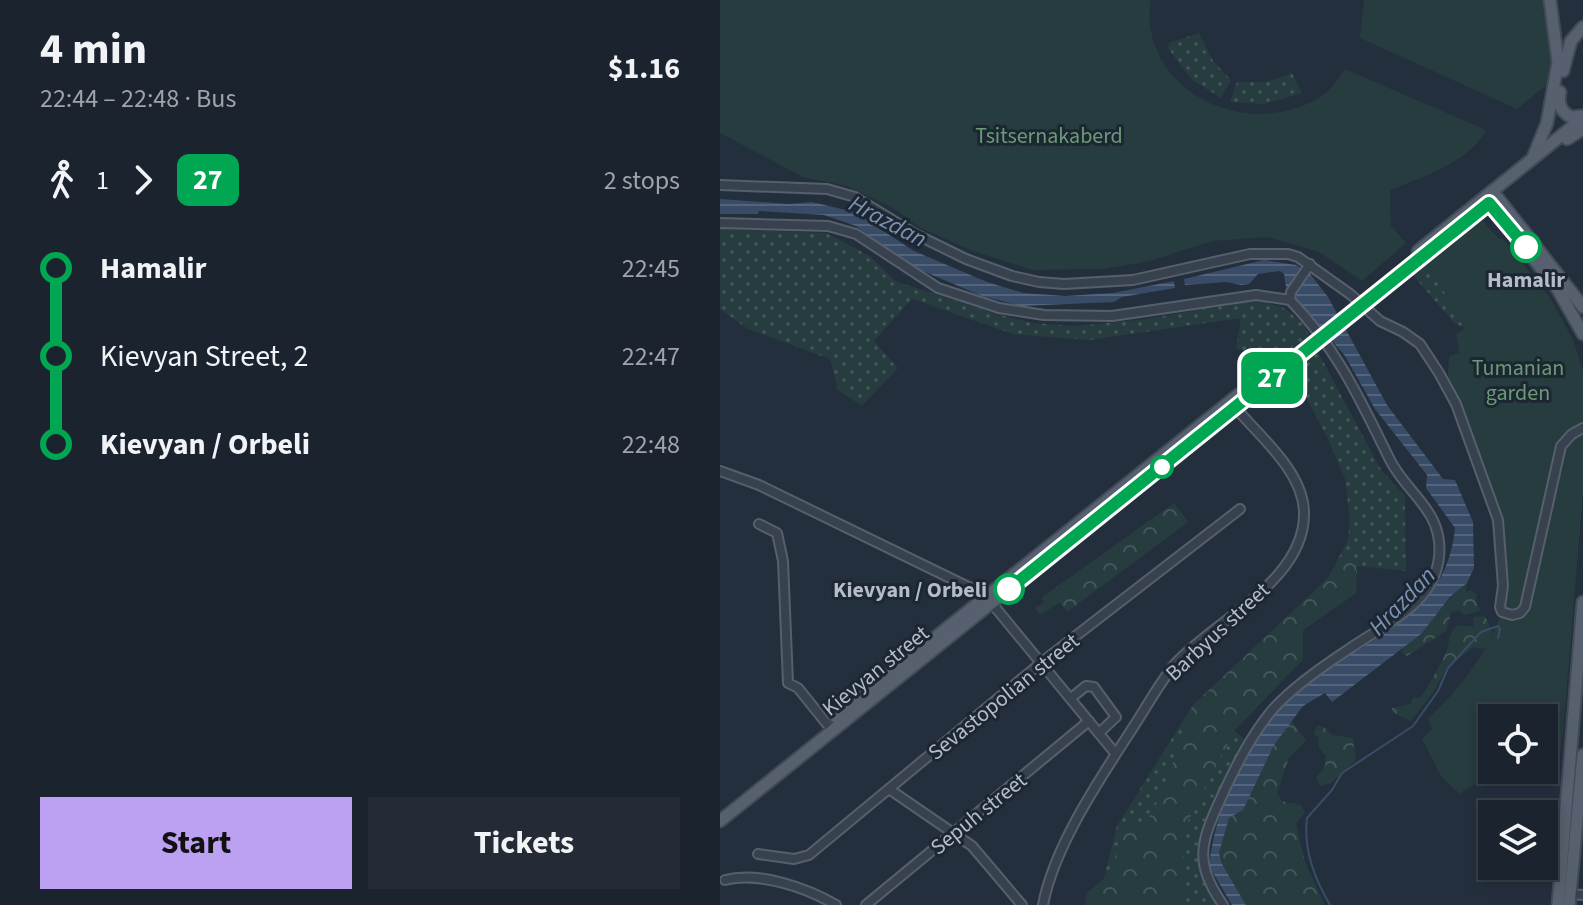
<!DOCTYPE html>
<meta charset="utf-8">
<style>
:root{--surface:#1b232e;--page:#242b36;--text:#f1f3f6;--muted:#a0a4aa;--line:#39404a;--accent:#bca0f2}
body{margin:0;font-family:"Source Sans 3",sans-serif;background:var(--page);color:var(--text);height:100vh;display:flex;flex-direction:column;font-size:30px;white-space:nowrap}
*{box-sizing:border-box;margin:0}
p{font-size:26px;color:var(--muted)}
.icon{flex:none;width:44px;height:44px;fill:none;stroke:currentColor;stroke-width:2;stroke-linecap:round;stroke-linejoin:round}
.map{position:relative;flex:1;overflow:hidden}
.drawer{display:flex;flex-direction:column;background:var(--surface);width:720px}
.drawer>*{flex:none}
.badge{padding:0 16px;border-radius:12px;font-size:28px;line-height:52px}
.controls{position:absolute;left:758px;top:704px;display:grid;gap:16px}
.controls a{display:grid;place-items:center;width:80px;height:80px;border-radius:0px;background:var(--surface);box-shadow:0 4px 12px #0003,0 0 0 2px var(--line);font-size:40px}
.map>.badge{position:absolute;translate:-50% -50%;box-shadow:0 0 0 4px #fff}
.legs{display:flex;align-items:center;gap:12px;height:88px;padding:0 40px;font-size:26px}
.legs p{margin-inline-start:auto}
.summary{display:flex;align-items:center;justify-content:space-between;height:136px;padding:0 40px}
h1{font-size:44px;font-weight:700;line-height:60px}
.action{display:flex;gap:16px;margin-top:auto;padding:16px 40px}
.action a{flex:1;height:92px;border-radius:0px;background:var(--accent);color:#111;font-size:32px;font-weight:700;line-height:92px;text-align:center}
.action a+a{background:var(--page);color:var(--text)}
ul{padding:0 40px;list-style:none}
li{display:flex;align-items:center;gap:28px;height:88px;font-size:30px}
li i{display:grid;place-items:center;width:12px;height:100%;margin:0 10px;background:currentColor}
li i::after{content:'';width:20px;height:20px;margin:-10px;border:6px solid;border-radius:50%;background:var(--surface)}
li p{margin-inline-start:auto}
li:first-child i{background:linear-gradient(#0000 50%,currentColor 0)}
li:last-child i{background:linear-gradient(currentColor 50%,#0000 0)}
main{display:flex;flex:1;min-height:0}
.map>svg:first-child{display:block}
.grass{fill:url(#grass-dots)}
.forest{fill:url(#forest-crowns)}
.green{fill:#263c3f;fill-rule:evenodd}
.water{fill:url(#water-rules)}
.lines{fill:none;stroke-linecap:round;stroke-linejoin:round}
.stream{stroke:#394c67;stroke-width:2}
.minor-casing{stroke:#565f6c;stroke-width:12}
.major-casing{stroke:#414a57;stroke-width:15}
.minor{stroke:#38414e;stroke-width:8}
.major{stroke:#56606e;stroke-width:11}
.line-1-casing{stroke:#fff;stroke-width:18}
.line-1{stroke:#00a651;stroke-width:12}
.stop-1-dot{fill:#fff;stroke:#00a651;stroke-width:4}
.labels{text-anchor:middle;stroke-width:6;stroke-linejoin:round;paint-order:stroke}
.park-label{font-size:22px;fill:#6b9a76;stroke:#1d2633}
.stop-label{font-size:22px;font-weight:bold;fill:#b4bcc9;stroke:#1d2633}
.street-label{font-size:22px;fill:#b4bcc9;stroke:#1d2633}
.water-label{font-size:24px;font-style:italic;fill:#7c92b1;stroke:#1d2633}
</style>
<main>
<section class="drawer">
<div class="summary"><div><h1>4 min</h1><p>22:44 – 22:48 · Bus</p></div><b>$1.16</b></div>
<div class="legs"><svg class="icon" aria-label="walk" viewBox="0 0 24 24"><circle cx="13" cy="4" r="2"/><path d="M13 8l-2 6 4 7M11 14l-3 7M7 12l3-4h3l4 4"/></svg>1<svg class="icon" aria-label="forward" viewBox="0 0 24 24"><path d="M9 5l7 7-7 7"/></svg><b class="badge" style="background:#00a651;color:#fff">27</b><p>2 stops</p></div>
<ul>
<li><i style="color:#00a651"></i><b>Hamalir</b><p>22:45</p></li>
<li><i style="color:#00a651"></i><span>Kievyan Street, 2</span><p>22:47</p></li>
<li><i style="color:#00a651"></i><b>Kievyan / Orbeli</b><p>22:48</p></li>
</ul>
<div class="action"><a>Start</a><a>Tickets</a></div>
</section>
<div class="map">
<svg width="863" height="905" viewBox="0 0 863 905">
<defs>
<pattern id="grass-dots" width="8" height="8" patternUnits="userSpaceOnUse" patternTransform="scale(2)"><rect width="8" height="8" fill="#263c3f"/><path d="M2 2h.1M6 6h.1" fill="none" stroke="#435659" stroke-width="1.8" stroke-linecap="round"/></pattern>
<pattern id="forest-crowns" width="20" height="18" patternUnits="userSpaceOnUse" patternTransform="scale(2)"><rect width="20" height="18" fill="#263c3f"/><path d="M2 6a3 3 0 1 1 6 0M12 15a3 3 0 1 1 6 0" fill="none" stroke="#435659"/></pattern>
<pattern id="water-rules" width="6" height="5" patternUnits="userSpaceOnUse" patternTransform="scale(2)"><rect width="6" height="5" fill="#394c67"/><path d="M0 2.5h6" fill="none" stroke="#53647b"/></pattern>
</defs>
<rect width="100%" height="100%" fill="#242f3e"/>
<g class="grass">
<polygon points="479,33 493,61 511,80 501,98 471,79 448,48 449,43"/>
<polygon points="572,73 582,93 544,104 510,102 517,82 547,82"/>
<polygon points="762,221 745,328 734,323 692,274"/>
<path d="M0 229 106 233 150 256 175 281 276 314 312 323 356 326 426 319 535 300 562 307 582 322 661 470 685 496 686 571 637 566 636 593 583 630V659L514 731 526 740C514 764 478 825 481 849 484 872 496 887 507 905H377L397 826 472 706 608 578 628 540 630 519 625 479 608 439 580 386 547 358 516 348 521 318 369 340 293 334 192 299 154 341 178 368 142 406 118 390 110 359 28 329 0 309Z"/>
</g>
<g class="forest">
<polygon points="454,503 468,522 347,612 340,602 320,615 315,608 324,602 321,598"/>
<polygon points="621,556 636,566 636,593 583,630 583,659 514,731 464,829 463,905 365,905 367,893 391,873 404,824 427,822 445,787 472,706 608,578"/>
<path d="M747 583 746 592 751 590 757 595 756 602 761 611 745 615 738 610 731 613 726 631 687 656 682 653 683 647C707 629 723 603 747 583Z"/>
<path d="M765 616 772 631 773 643 762 649 754 647 727 667 714 691 691 721 672 712V708L691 704 693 697 700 698C706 691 724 658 727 650 731 637 727 637 737 625L754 627 753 617Z"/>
<polygon points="572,721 586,741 569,758 557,793 562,801 581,805 585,812 576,824 585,862 605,905 526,905 502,864 499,853 509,818 523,810 554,745"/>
<polygon points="598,725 605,728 612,735 633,738 636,760 611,783 600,786 596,778 605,767 606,756 599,748 598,737 593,734"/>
</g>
<g class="green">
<path d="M0 0H431C430 8 429 17 430 25 438 87 502 122 559 112 577 109 597 102 610 89 615 84 620 75 625 69L766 130C750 162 701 178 670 190L671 226 686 243 642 281 599 252 547 237 492 241 430 261 384 269 312 270 250 250 199 227 173 208 127 186 83 177 0 133Z"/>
<polygon points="644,0 823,0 832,66 829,83 797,109 640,38"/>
<path d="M762 220 779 239 782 238 831 299 854 342 863 371V493L843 734 837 775C798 773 772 770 739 794L721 776 702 739 712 729 708 719C742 686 775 646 785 597 794 557 773 486 758 448 749 426 734 403 729 381 727 373 729 364 729 356L739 353 736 334 745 328 707 262ZM772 718H824V770H772Z"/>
</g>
<g class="water">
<polygon points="0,199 69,204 92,202 134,212 194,251 267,282 303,293 345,296 393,293 454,281 455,288 402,297 394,302 301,306 262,296 186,264 136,226 104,215 39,211 38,214 0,214"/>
<path d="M544 260 576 265 590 274 608 297 667 405 723 479 735 480 753 522 754 568 747 583 730 597 701 634 612 702 605 693 583 706 554 745 523 810 509 818 499 853 502 864 526 905H512L489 866C496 804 526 741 571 698 632 638 725 629 735 528L706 488 707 475 655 409 625 356 566 287 564 274 560 271 538 274 529 284 521 285 506 282 465 285 464 279Z"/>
</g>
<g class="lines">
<path class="stream" d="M610 905C594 878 583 849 587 818L612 790 622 773 693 726 718 691 728 668 761 632 778 626 780 629 778 638"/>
<g class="minor-casing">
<g id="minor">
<polyline points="0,185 107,189 135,197 197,235 246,259 292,276 319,282 344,284 413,280 530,254 568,254 578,257 630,294 660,321 683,332 700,344 719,373 736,404 778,520 783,586 780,607 782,612 792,615 800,613 805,607 841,446 852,434 863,428"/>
<polyline points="0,223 108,226 136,234 218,288 279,308 324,315 392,316 536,295 570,300"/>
<polyline points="570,300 571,292 590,264"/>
<polyline points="0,471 39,485 265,595 395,753"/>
<polyline points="39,524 57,533 63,561 68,683 78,688 107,724"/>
<polyline points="351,698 366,686 374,687 396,717 379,733"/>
<polyline points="169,789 252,846 302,905"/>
<polyline points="38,854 74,859 89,855 322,662 520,509"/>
<path d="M5 880C39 871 87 888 116 905"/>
<polyline points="850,894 863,895"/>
<polyline points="146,905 369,721"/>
<path d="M323 905C334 846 381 777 414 726 427 706 439 684 454 665 494 620 586 581 584 512 583 471 539 436 515 407"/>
<path d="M503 905C474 862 480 844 501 798 514 770 529 739 549 714 568 690 603 666 629 649 663 625 714 605 719 557 724 510 686 494 669 458 640 399 616 347 570 300"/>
</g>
</g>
<g class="major-casing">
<g id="major">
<polyline points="843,71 851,41 863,27"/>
<path d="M840 92C838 104 840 111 851 117L862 116"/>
<polyline points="847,139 863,129"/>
<polyline points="814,155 827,123 838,62 830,0"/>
<polyline points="771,192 769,203 837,288 863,334"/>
<polyline points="765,198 777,197 863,307"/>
<polyline points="698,251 863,118"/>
<polyline points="703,258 746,222"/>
<polyline points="116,717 518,395"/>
<polyline points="0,821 523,401"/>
<polyline points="838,905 863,602"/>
<polyline points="849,905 863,755"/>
</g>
</g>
<use href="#minor" class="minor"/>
<use href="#major" class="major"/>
</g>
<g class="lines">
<g class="line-1-casing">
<polyline id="line-1" points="289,589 769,203 806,247"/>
</g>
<use href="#line-1" class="line-1"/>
</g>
<g class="stop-1-dot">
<circle cx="806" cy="247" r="14"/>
<circle cx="442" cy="467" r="10"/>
<circle cx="289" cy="589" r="14"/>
</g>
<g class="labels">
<g class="park-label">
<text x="329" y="143">Tsitsernakaberd</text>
<text x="798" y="375">Tumanian<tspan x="798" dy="25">garden</tspan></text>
</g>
<g class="stop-label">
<text x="806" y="287">Hamalir</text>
<text x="267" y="597" text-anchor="end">Kievyan / Orbeli</text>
</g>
<g class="street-label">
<text transform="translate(497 631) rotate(-43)" y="8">Barbyus street</text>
<text transform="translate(155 670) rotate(-39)" y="8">Kievyan street</text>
<text transform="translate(283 696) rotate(-39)" y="8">Sevastopolian street</text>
<text transform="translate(258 813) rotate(-39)" y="8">Sepuh street</text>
</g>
<g class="water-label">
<text transform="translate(168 221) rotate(28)" y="8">Hrazdan</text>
<text transform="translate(682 601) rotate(-46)" y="8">Hrazdan</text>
</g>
</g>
</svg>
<div class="controls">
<a><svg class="icon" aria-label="locate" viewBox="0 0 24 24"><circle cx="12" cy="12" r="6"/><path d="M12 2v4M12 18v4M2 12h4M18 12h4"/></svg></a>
<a><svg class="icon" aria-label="layers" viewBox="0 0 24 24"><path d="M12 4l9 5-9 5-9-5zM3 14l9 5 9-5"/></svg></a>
</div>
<b class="badge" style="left:552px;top:378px;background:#00a651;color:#fff">27</b>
</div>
</main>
